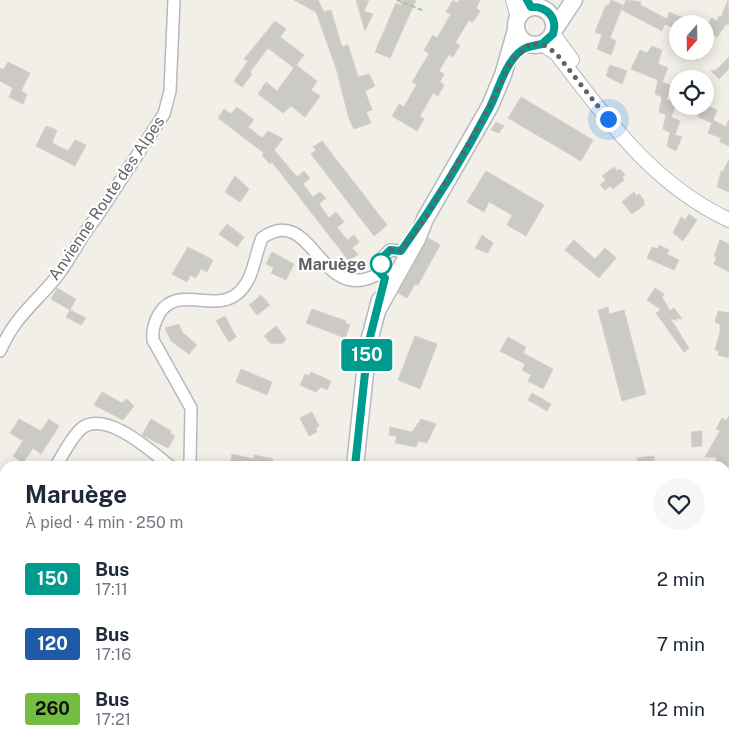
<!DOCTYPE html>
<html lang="fr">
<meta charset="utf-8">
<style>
:root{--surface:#fff;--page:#f6f6f7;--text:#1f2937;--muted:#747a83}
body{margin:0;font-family:"Public Sans",sans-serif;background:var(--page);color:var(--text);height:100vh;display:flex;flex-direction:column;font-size:19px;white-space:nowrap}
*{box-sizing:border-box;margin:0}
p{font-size:16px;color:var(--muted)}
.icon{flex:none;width:28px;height:28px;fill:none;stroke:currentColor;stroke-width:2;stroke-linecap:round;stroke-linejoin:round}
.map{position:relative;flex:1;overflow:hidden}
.sheet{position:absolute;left:0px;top:461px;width:730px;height:291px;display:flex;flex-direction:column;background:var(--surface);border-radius:15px 15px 0 0;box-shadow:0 2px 12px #0003}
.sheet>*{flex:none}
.badge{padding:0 10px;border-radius:4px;font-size:18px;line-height:32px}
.needle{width:32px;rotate:200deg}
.fabs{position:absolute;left:669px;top:15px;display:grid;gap:10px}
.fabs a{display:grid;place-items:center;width:45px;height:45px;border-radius:50%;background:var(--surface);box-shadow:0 2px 12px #0003;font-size:25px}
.you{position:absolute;width:25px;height:25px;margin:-12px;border:4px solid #fff;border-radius:50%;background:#1a73e8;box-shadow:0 0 0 8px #1a73e833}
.map>.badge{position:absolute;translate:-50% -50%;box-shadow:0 0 0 2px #fff}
.round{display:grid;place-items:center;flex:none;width:52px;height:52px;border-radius:26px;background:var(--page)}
.overview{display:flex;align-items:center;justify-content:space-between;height:85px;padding:0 25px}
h1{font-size:24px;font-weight:700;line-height:38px}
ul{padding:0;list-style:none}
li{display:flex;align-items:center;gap:15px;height:65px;padding:0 25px}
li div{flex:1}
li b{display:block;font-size:19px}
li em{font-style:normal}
li .badge{min-width:55px;font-weight:700;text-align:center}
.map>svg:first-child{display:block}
.green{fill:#c5e8c5}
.building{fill:#cccac5;stroke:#d6d1c6}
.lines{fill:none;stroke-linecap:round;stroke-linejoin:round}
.minor-casing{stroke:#b5b8bc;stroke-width:14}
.tertiary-casing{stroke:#b5b8bc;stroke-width:16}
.secondary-casing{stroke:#b6babf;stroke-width:19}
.path{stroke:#9cc7a9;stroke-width:2;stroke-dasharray:5 2.5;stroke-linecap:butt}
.minor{stroke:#fff;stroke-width:11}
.tertiary{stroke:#fff;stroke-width:14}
.secondary{stroke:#fff;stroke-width:16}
.line-casing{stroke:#fff;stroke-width:11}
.line{stroke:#009b8f;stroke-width:8}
.walk{stroke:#5f6368;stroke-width:5;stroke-dasharray:0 9}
.stop-dot{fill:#fff;stroke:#009b8f;stroke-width:2.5}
.labels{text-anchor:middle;stroke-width:4.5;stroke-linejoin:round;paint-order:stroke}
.street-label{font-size:16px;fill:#5f6368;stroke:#fff}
.stop-label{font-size:16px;font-weight:bold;fill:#5f6368;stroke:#fff;text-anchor:end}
</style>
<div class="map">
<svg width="729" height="752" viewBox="0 0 729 752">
<rect width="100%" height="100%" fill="#f1efe8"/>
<g class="green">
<polygon points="725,544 729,544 729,752 633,752 636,748 725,748"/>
<polygon points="538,748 608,748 622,750 620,752 537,752"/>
</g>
<g class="building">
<polygon points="294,0 318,0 324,12 331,10 342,47 348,45 358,77 369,74 375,86 365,91 372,110 366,112 371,123 354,129 349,119 336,68 316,12"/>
<polygon points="356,0 369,0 364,11 373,14 365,31"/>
<polygon points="403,0 416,0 390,58 375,52 396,3 401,5"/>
<polygon points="453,0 457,3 459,0 480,0 476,8 480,11 473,22 469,20 455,43 460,45 453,57 449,54 439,71 444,74 440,82 444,85 438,96 433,93 420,116 424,119 417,131 392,116 399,104 404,107 417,84 412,82 429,54 424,50 433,35 437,38 451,14 446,12"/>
<polygon points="611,0 623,5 610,38 616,41 611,55 597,49 602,35 595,32 606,5 608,6"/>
<polygon points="626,0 641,2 640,5 667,19 669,12 697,24 676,24 675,19 672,27 664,24 666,20 662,31 622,10"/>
<polygon points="728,0 729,25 726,24 717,37 714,35 705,56 705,33 711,18 717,21 719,16 721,17"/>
<polygon points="275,21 286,29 280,37 304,55 294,68 268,48 250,72 252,74 242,87 234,81 248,61 244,59"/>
<polygon points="652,46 662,50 658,64 668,68 662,82 672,86 666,99 677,103 671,117 659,112 662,97 655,94 658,80 631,69 640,50 647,53"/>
<polygon points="675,51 700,51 697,60"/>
<polygon points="729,57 729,69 719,79 711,71 716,70"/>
<polygon points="8,62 30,73 21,91 27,94 23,104 9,97 13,88 0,81 0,69 4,69"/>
<polygon points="296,65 317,81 311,90 320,96 305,117 291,106 283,113 258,94 266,82 277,91"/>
<polygon points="610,65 627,71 622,84 606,76"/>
<polygon points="521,97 593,140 581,161 508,118"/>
<polygon points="705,105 717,110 712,123 698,117 702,106"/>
<polygon points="237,107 254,120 248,127 262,138 268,131 283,139 274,150 297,177 304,171 310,178 303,184 313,197 320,192 326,198 319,204 329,218 336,212 344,222 337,227 347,240 354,235 359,242 352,248 358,254 349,261 272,162 270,164 262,155 264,153 218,118 224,109 231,114"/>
<polygon points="666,115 680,121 675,135 663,129"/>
<polygon points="713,120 726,127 729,120 729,146 720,142 723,134 721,138 708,133"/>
<polygon points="496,122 504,126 499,133 491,130"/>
<polygon points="46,126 57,130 52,143 68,151 75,140 86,145 75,166 36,146"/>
<polygon points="670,133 682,137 676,151 667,146"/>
<polygon points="322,141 387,225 374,236 311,154 316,150 313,147"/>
<polygon points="729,159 729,192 717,187 721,171 723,172"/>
<polygon points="614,167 617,171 620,169 625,175 622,177 624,180 613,189 610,186 605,190 600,185 606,180 602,176"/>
<polygon points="486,171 544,205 526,236 507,225 512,215 489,202 484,212 467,202"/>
<polygon points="235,176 249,189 240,202 225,192"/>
<polygon points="634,192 636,196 639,194 644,200 644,205 632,214 622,202"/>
<polygon points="689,214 697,220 683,241 673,233 681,217 685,220"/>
<polygon points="227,224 244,237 237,247 219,234"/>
<polygon points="482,235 493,243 488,253 475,248"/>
<polygon points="428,238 440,245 418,285 415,284 407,298 398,293"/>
<polygon points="574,240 595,259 605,248 616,258 599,278 565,250"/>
<polygon points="720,240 729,244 729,272 714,264 717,257 714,256"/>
<polygon points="659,245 669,250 667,254 679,260 674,270 647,258 652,247 658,249"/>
<polygon points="188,247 213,260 207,272 201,269 196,278 190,275 187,282 172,274"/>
<polygon points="272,252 294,264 286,280 271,273 274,268 266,264"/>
<polygon points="57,288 76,299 70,310 51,299"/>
<polygon points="655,288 664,294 662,297 670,311 674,308 682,319 675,318 677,321 670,318 689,348 684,352 656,313 661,310 647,300"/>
<polygon points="261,295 270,305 257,315 249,305"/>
<polygon points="608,307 609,314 624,310 646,394 622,401 598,310"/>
<polygon points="312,309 346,321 345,323 350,325 345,338 306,323"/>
<polygon points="70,310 86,318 81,325 66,317"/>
<polygon points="718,311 729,313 729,358 718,355 719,351 715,350 720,332 720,324 715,322"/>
<polygon points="225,316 236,337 229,342 216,321"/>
<polygon points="179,324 182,332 197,345 189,354 171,341 165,328"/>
<polygon points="276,326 286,339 282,344 270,343 264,336"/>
<polygon points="415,336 437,344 420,389 398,380"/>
<polygon points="508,337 526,347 523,353 553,369 543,389 528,381 531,375 522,370 525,364 500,351"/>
<polygon points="241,369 272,382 267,395 236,382"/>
<polygon points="311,372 331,381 327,390 321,387 316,392 300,385 305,374 309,376"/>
<polygon points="102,392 122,403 127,399 134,406 123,420 94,405"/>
<polygon points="532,393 551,404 547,411 528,400"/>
<polygon points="312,412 319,426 316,428 317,432 309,436 300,418"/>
<polygon points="729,416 729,466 716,466 716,457 705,457 720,431 716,429 722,418 726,421"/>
<polygon points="19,419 41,431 49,419 59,426 41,454 33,448 23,463 13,456 23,441 10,433"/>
<polygon points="151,419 171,431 170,433 175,436 168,448 142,435"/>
<polygon points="421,419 436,424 427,443 418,441 416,447 395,443 397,436 389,435 390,427 412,432"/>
<polygon points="702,431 702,446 692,447 691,432"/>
<polygon points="232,454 254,459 254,455 273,459 272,466 230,466"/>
<polygon points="654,456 655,466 638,466 637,458"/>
</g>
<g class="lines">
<g class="minor-casing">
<g id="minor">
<polyline points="383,278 379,270 383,257 390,250 401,251 405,260"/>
<path d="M0 351C15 316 36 303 58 275 72 257 81 235 96 218L164 114 170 91 174 0"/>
<path d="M190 462 191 408 153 340C152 331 154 323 159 314 177 284 213 313 237 294 254 280 254 257 262 238 314 201 319 309 380 273"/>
<path d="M56 466C63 455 71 437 82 428 107 410 152 452 170 466"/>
<polyline points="725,540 729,539"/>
<polyline points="0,651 5,651"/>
<polyline points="124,748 144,752"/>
<polyline points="626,752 630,748"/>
</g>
</g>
<g class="tertiary-casing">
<g id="tertiary">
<polyline points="513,0 518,17"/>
<polyline points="527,0 531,7"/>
<polyline points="553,34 572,60"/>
<path d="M542 44 556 53C608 120 651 183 729 220"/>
</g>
</g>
<g class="secondary-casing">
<g id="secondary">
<circle cx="535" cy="26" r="19"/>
<polyline points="554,30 574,0"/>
<polyline points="378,309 417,239 425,219 490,106 503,75 516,30"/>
<polyline points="355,466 368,345 380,300"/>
<polyline points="269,752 273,748"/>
</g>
</g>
<polyline class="path" points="397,0 422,10"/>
<use href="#minor" class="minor"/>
<use href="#tertiary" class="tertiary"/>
<use href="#secondary" class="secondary"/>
</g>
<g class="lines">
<g class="line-casing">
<path id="line" d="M355 466 368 345 385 278 380 273 383 257 390 250 401 251C434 205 464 157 490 107 498 91 502 73 513 59 523 46 529 47 542 44L553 34C558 18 547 6 531 7L527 0"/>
</g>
<use href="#line" class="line"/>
<polyline class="walk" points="381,264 390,250 401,251 425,219 490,106 510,63 530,44 542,44 556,53 608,119"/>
</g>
<circle class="stop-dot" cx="381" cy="264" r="10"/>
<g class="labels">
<g class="street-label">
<text transform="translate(106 198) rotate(-56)" y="6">Anvienne Route des Alpes</text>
</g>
<g class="stop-label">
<text x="366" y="270">Maruège</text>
</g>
</g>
</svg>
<div class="fabs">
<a><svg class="needle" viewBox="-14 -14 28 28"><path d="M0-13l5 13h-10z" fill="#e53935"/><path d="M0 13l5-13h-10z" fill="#747a83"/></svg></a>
<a><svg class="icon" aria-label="locate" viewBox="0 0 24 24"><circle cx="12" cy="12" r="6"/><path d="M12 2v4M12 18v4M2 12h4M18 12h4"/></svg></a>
</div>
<div class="you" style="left:608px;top:119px"></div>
<b class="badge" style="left:367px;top:355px;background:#009b8f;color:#fff">150</b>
<section class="sheet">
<div class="overview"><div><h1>Maruège</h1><p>À pied · 4 min · 250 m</p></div><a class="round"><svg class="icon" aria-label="heart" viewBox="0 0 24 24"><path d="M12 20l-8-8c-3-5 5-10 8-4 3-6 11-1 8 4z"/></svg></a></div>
<ul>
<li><span class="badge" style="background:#009b8f;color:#fff">150</span><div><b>Bus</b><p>17:11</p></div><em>2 min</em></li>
<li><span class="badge" style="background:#1f5aa6;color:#fff">120</span><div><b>Bus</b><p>17:16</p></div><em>7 min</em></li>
<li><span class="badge" style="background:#73bd41;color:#111">260</span><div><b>Bus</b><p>17:21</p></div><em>12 min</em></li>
</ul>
</section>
</div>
